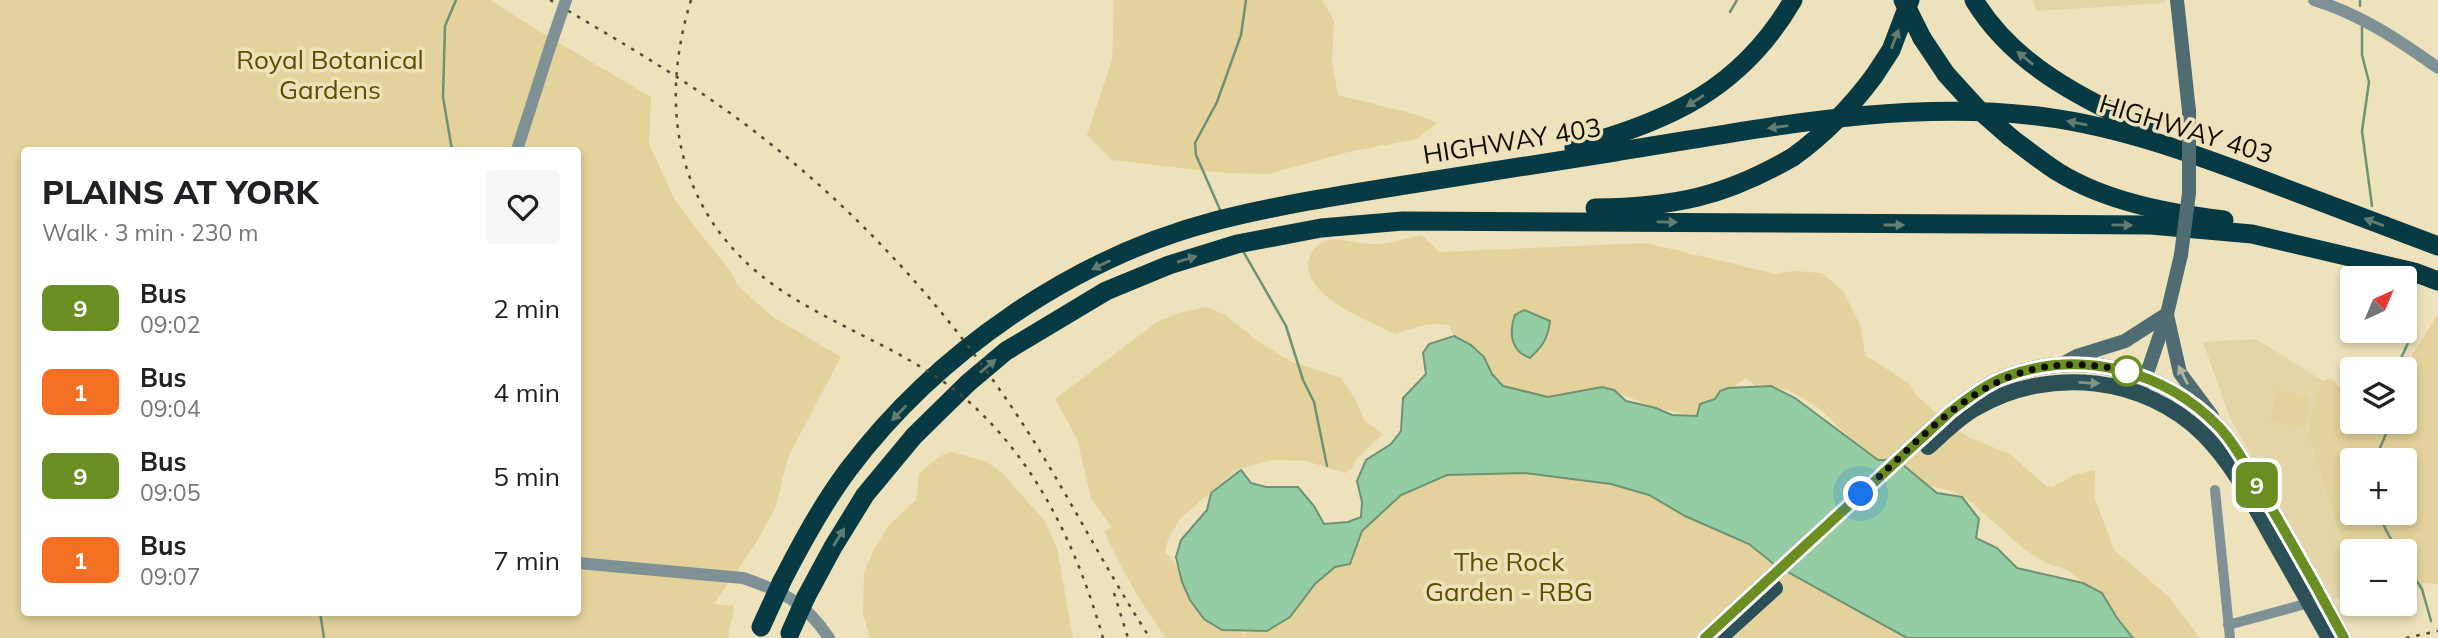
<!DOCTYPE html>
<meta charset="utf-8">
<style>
:root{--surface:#fff;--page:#f6f6f6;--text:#202124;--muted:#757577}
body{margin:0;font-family:Mulish,sans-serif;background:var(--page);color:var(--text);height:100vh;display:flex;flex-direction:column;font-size:26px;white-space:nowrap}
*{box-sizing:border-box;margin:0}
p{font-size:23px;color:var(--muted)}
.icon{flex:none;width:38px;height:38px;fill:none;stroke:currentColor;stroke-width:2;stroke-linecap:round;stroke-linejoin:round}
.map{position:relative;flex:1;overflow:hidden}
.side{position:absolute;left:21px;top:147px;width:560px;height:469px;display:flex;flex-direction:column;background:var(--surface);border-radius:7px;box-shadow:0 4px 10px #0003}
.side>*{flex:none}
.badge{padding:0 14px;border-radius:10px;font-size:24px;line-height:46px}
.needle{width:46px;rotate:44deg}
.controls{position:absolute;left:2340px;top:266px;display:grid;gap:14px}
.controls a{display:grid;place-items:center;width:77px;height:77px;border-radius:7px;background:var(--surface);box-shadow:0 4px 10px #0003;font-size:35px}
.you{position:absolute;width:35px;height:35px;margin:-18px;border:5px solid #fff;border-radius:50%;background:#1a73e8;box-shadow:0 0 0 10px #1a73e833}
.map>.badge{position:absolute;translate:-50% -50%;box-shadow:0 0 0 4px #fff}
.round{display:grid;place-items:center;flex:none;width:74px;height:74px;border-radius:7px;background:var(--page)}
.overview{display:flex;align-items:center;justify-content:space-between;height:119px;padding:0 21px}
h1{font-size:33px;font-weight:800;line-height:52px}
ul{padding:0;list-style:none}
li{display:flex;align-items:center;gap:21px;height:84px;padding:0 21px}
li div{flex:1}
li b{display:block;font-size:26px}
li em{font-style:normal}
li .badge{min-width:77px;font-weight:700;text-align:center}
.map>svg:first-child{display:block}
.built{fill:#e3d5a7}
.green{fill:#e3d29b;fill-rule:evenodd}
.water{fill:#94cca4;stroke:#6d9374;stroke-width:2}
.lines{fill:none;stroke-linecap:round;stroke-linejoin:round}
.stream{stroke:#6d9374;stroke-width:2.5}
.minor{stroke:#7e9296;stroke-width:10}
.tertiary{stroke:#7e9296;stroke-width:12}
.secondary{stroke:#4f6c72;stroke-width:14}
.primary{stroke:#2c5058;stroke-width:16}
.motorway{stroke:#083a43;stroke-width:19}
.rail{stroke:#504a38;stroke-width:2.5;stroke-dasharray:3.5 7;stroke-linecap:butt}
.tertiary-bridge{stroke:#7e9296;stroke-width:12}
.secondary-bridge{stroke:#4f6c72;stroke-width:14}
.motorway-bridge{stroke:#083a43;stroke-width:19}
.oneway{fill:#647d73}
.oneway2{fill:#aeb39e}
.oneway3{fill:#839285}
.line-casing{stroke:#fff;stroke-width:16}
.line{stroke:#6b8e23;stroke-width:10}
.walk{stroke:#120e03;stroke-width:7;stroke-dasharray:0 12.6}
.stop-dot{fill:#fff;stroke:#6b8e23;stroke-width:3.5}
.labels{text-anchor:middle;stroke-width:7;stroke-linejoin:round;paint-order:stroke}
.park-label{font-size:26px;fill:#604d00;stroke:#ede2bc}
.street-label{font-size:26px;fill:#120e03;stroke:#ede2bc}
</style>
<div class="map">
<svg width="2438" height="638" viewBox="0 0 2438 638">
<rect width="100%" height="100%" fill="#ede2bc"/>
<g class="built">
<polygon points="2032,0 2165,0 2165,3 2037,11"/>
<polygon points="2256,339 2323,381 2315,399 2308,434 2336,527 2345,554 2352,565 2352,590 2334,600 2230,418 2203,342"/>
</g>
<g class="green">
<path d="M0 0H490L539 31 651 97 649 144 674 198 695 227 731 272 738 286 773 317 841 357 788 457 775 509 756 543 714 604 734 606 728 638H0ZM24 150H578V612H24Z"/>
<polygon points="1114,0 1322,0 1334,20 1332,61 1338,95 1421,116 1437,123 1417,139 1348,152 1269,174 1226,173 1112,160 1087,135 1112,60"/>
<path d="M1422 235 1439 252 1646 243 1776 274 1794 271 1822 273 1843 291 1861 327 1865 355 1910 384 1917 396 1951 426 1968 437 2010 454 2046 486 2053 487 2076 474 2095 470 2094 496 2114 550 2169 597 2200 638H2129L2118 620 2084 583 2067 570 2046 563 2024 549 1971 502 1955 492 1892 476 1816 406 1788 390 1759 384 1758 387 1745 378 1697 416 1656 408 1602 387 1548 397 1503 386 1456 344 1450 326C1432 321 1414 327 1396 334 1371 322 1296 294 1310 256 1312 250 1318 244 1325 241 1341 236 1358 245 1374 244 1390 244 1407 238 1422 235Z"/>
<path d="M1206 307 1224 314 1259 342 1290 361 1341 378 1355 399 1365 421 1383 434 1356 459 1352 469 1345 473 1306 461 1273 460 1237 469 1180 519 1168 539 1165 552 1238 632 1244 634 1277 621 1353 551 1362 531 1401 495 1447 475 1557 468 1649 495 1709 527 1749 544 1775 565 1907 638H1166C1142 605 1121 569 1104 531L1111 527 1091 498 1077 439 1055 399 1157 322 1178 313Z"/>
<path d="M2438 314V584L2424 583 2405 600 2404 551H2352V565L2345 554 2308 434 2315 399 2323 381 2331 378 2352 401V422H2373L2383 426 2386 422H2404L2405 370 2408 361ZM2352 460H2404V513H2352Z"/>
<polygon points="2276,391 2309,396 2304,427 2271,421"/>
<polygon points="951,452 987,462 1002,473 1045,521 1057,548 1073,638 870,638 863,614 864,572 874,549 889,525 916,500 919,474 938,457"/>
</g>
<g class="water">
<path d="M1524 310 1550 321C1548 338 1543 346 1530 358 1510 351 1509 332 1515 315Z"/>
<polygon points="1454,336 1471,345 1484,357 1492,374 1503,386 1548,397 1602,387 1614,390 1626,401 1656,408 1672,415 1697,416 1700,404 1715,399 1720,391 1728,388 1771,386 1795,398 1878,460 1897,460 1937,493 1962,497 1979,519 1976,538 1997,548 2017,568 2083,583 2102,593 2117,618 2133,638 1907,638 1775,565 1749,544 1685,516 1649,495 1611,484 1525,473 1447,475 1401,495 1362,531 1350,564 1335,567 1315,584 1290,617 1267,631 1222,630 1204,619 1190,600 1182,582 1176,557 1181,540 1207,510 1211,493 1241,470 1251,483 1266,487 1298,487 1314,506 1324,524 1348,522 1361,517 1362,502 1357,481 1366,460 1391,444 1401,431 1403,398 1426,374 1423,353 1429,344"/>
</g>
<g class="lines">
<g class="stream">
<polyline points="2360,6 2360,0"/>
<polyline points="1730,12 1737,0"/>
<polyline points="2362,27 2362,55 2369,82 2362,131 2372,206"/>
<polyline points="452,150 443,97 445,26 456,0"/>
<polyline points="1221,212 1196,155 1195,143 1217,102 1241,35 1246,0"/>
<polyline points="1243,251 1286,326 1303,380 1314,402 1327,466"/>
<polyline points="2345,272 2352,280"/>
<polyline points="2396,369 2409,341 2399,331"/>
<polyline points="2381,460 2380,448 2391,422"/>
<path d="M2382 513C2381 527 2392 540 2399 551"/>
<polyline points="2404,561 2422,589 2431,621"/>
<polyline points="320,612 324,638"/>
</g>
<g class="minor">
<polyline points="2215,490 2230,638"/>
<polyline points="2228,625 2309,603"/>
</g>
<g class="tertiary">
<path d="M2314 0C2360 14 2399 40 2438 68"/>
<polyline points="517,150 551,44"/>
<path d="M578 563 743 578C782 591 806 603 829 638"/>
</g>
<g class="secondary">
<polyline points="2177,0 2189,111"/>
<polyline points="2167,315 2180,373 2212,416"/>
<polyline points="2062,364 2077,356 2125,341 2167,314"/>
<polyline points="2142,388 2167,314 2181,255"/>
</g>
<g class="primary">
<path d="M1928 447C1944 433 1959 417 1978 407 2049 366 2145 376 2204 435 2231 462 2250 498 2269 532 2289 567 2309 602 2329 638"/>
<polyline points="1722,636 1775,588"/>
<path d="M1705 638 1950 412C1967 399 1987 383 2008 376 2082 349 2165 371 2219 427 2237 446 2249 472 2263 494 2291 541 2318 589 2344 638"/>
</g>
<g class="motorway">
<path d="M1974 0C2014 66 2082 98 2150 130"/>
<polyline points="1922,38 1946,74"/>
<polyline points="1874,76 1891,50 1910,0"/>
<path d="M2010 137C2026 149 2041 161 2058 172 2107 202 2168 213 2224 220"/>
<path d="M1574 147C1669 122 1742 88 1793 0"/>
<path d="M1595 208C1674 207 1724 197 1793 157"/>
<path d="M782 581C802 542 822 505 848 470 936 353 1073 258 1215 221 1278 205 1342 195 1405 185 1475 174 1545 163 1615 152 1757 130 1901 98 2045 117 2121 127 2194 154 2266 181 2323 203 2381 224 2438 246"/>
<polyline points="806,597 833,547 865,495 914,436 968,383 1006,351 1106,291 1169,265 1237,244 1321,228 1403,221 2151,225 2252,234 2414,272 2438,281"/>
</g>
<g class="rail">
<path d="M550 0C612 37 675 73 734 116 838 192 929 287 1002 393 1057 471 1098 558 1150 638"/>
<path d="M691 0C654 121 683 232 795 299 852 334 917 356 968 401 1038 463 1078 550 1103 638"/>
<polyline points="1114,593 1128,638"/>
<polyline points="2406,638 2438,631"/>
</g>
<polyline class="tertiary-bridge" points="551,44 566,0"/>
<polyline class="secondary-bridge" points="2181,255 2189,193 2189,111"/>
<g class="motorway-bridge">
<polyline points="1903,0 1922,38"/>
<polyline points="1946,74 1977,108 2010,137"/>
<path d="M1793 157C1825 134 1851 107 1874 76"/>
<polyline points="761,627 782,581"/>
<polyline points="790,633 806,597"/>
</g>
</g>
<defs><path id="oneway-solid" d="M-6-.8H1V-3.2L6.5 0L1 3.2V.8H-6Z" transform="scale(1.75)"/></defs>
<g class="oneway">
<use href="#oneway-solid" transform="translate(1895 39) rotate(-69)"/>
<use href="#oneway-solid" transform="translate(2025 58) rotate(-141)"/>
<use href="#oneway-solid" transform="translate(1695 101) rotate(147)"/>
<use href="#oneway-solid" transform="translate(2077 123) rotate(-169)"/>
<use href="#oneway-solid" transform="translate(1778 127) rotate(172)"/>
<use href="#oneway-solid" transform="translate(1667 222) rotate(1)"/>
<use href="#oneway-solid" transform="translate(2374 222) rotate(-159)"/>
<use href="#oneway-solid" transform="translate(1894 225)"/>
<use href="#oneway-solid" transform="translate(2122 225) rotate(1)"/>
<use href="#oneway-solid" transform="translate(1187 259) rotate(-17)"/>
<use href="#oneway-solid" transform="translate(1101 265) rotate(154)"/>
<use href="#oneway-solid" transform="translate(988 366) rotate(-40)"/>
<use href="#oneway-solid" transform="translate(899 413) rotate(134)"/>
<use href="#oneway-solid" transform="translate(839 537) rotate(-58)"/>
</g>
<use class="oneway2" href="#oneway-solid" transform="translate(2183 375) rotate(-117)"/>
<use class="oneway3" href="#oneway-solid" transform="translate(2089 383) rotate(3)"/>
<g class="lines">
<g class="line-casing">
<path id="line" d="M1705 638 1950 412C1967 399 1987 383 2008 376 2082 349 2165 371 2219 427 2237 446 2249 472 2263 494 2291 541 2318 589 2344 638"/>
</g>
<use href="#line" class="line"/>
<path class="walk" d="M1861 494C1944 417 2001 342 2127 371"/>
</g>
<circle class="stop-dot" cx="2127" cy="371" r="14"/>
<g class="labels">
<g class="park-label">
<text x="330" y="69">Royal Botanical<tspan x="330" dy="30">Gardens</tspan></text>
<text x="1509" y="571">The Rock<tspan x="1509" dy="30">Garden - RBG</tspan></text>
</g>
<g class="street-label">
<text transform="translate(2186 129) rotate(17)" y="9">HIGHWAY 403</text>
<text transform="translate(1512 141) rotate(-9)" y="9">HIGHWAY 403</text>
</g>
</g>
</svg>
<div class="controls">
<a><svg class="needle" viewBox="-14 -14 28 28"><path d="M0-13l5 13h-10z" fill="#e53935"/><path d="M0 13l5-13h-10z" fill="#757577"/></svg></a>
<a><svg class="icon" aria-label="layers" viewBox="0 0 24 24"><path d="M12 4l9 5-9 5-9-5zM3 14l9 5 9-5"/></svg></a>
<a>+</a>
<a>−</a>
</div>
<div class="you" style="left:1861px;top:494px"></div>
<b class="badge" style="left:2257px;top:485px;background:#6b8e23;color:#fff">9</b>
<section class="side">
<div class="overview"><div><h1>PLAINS AT YORK</h1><p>Walk · 3 min · 230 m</p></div><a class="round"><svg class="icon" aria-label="heart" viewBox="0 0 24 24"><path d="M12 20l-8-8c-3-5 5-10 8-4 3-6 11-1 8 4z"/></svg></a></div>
<ul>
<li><span class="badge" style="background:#6b8e23;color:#fff">9</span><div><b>Bus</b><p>09:02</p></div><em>2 min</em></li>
<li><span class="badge" style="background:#f26f23;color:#fff">1</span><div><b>Bus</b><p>09:04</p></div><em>4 min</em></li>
<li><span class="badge" style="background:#6b8e23;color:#fff">9</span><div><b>Bus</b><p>09:05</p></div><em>5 min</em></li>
<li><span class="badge" style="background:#f26f23;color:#fff">1</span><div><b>Bus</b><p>09:07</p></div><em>7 min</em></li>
</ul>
</section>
</div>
